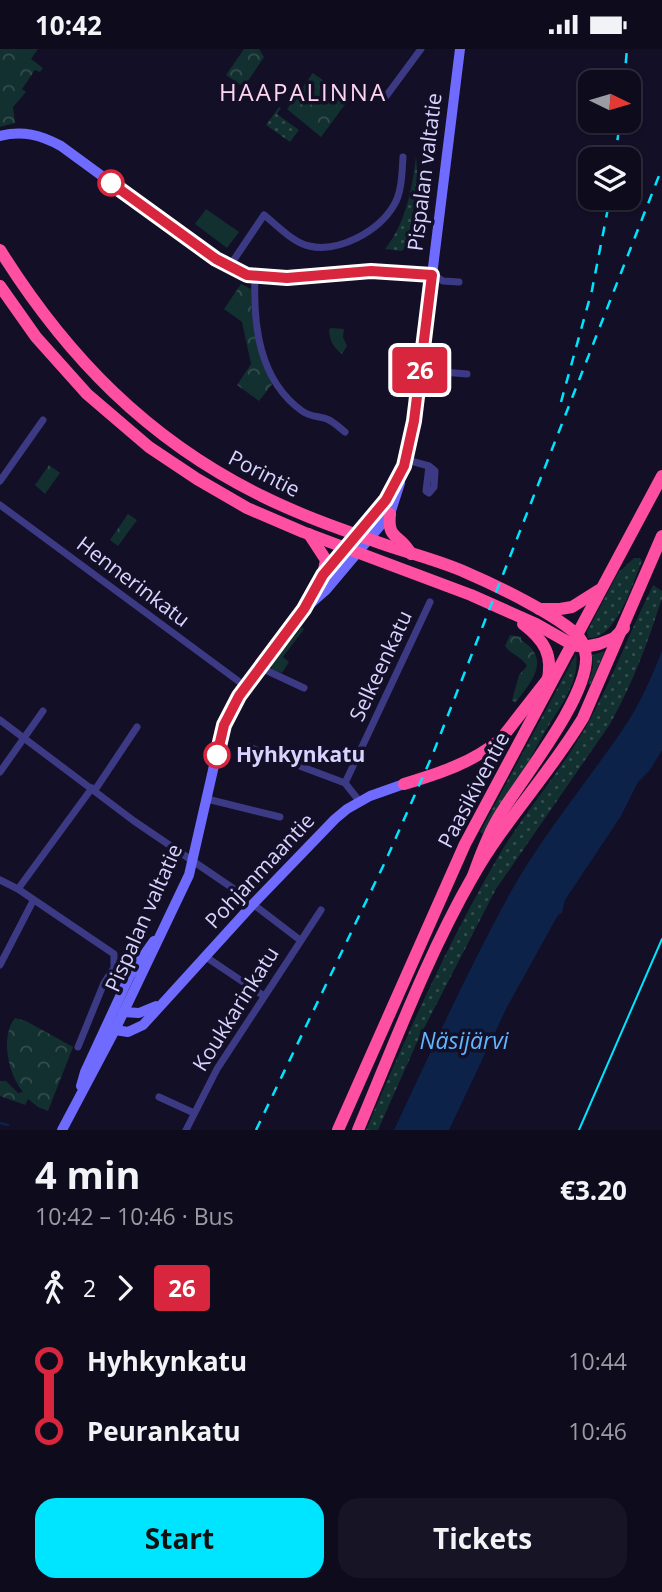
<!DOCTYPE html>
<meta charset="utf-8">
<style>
:root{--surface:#0e0b1c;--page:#171425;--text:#f1f3f6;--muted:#9b9ba3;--line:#2e2b3b;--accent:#00e5ff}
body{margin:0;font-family:"Open Sans",sans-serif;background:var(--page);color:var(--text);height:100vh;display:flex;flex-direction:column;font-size:26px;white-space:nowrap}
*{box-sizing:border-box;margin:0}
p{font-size:23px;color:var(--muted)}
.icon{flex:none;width:38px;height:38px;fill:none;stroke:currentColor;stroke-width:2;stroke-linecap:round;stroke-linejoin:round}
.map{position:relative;height:1081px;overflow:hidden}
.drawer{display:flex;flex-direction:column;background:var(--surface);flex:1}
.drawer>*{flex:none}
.badge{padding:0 14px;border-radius:5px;font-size:24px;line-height:46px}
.needle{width:46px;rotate:95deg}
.buttons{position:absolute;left:578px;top:21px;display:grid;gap:14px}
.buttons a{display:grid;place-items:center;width:63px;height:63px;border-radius:14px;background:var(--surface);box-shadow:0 2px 5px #0004,0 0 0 2px var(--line);font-size:35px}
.map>.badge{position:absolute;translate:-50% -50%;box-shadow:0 0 0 4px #fff}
.legs{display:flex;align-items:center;gap:10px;height:77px;padding:0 35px;font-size:23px}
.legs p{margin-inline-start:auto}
.overview{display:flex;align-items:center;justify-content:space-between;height:119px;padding:0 35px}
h1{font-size:38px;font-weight:700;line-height:52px}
.action{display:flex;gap:14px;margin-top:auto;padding:14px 35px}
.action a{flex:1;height:80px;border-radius:21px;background:var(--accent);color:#111;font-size:28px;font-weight:700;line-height:80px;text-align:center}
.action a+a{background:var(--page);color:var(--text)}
ul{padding:0 35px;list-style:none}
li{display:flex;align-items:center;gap:24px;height:70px;font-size:26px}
li i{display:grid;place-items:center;width:10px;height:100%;margin:0 9px;background:currentColor}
li i::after{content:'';width:18px;height:18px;margin:-9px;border:5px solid;border-radius:50%;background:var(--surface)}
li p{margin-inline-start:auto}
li:first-child i{background:linear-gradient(#0000 50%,currentColor 0)}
li:last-child i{background:linear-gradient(currentColor 50%,#0000 0)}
.status{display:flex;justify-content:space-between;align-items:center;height:49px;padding:0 35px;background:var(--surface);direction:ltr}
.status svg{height:19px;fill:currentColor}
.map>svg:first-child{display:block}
.grass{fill:url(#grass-dots)}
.forest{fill:url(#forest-crowns)}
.garden{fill:#12302f}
.water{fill:#0c2248}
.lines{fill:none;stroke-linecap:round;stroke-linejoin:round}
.stream{stroke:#0c2248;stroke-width:2.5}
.street{stroke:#3d3a85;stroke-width:7}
.secondary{stroke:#6f6bff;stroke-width:10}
.highway{stroke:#ff4fa3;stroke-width:12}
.tram{stroke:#00e5ff;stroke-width:2}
.rail{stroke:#00e5ff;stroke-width:2.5;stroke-dasharray:10 9;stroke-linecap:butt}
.line-1-casing{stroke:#fff;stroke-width:16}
.line-1{stroke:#d7263d;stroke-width:10}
.stop-1-dot{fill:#fff;stroke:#d7263d;stroke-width:3.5}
.labels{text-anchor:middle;stroke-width:7;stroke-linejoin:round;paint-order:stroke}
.street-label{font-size:21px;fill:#d9d4ff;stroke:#130f26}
.stop-label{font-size:21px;font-weight:bold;fill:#d9d4ff;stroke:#130f26;text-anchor:start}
.water-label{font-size:23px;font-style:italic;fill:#62b6ff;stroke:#130f26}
.quarter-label{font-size:24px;letter-spacing:2px;fill:#ffd6f0;stroke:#130f26}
</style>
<div class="status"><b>10:42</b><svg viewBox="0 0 49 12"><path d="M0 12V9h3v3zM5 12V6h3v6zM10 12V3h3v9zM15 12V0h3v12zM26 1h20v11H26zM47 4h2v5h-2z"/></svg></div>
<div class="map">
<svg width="662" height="1081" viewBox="0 0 662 1081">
<defs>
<pattern id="grass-dots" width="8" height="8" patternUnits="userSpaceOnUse" patternTransform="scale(1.75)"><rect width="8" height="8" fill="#12302f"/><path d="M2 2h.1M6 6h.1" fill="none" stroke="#344d4e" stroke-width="1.8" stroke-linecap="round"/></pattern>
<pattern id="forest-crowns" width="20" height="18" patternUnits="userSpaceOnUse" patternTransform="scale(1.75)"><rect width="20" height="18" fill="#12302f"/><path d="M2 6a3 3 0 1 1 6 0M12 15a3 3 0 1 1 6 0" fill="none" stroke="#344d4e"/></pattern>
</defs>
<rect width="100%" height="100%" fill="#130f26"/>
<g class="grass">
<polygon points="279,58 281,59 277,65 299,81 290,93 266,76"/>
<path d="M416 108C420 137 412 168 407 196L402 202 385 200C406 174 412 140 416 108Z"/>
<path d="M634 509H640L642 512C633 533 617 591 588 589L587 583 618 524Z"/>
<path d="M653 536 662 542V549C648 593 633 634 610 675L496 840 418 991 378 1081H366C406 987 447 896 498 808 525 762 561 722 587 676 612 631 630 582 653 536Z"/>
<polygon points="605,602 590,636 588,634 593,619 592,606"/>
<path d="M576 605C581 635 555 664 542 688 524 722 504 753 483 785L480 783Z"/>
</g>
<g class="forest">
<polygon points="0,0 38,0 31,10 43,19 40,23 35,21 22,40 26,43 13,58 15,74 0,78"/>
<polygon points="244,0 259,0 264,8 244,38 226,26"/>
<polygon points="313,24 349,50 321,88 287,60"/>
<path d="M241 235 251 240C251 277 257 301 273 334L259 352 237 336 251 315 242 273 224 260Z"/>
<path d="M331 279 344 280 343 288 347 297 342 305C333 298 330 292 329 281Z"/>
<polygon points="49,416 60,424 45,445 35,436"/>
<polygon points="128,465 137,471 118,497 110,491"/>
<path d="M510 586 521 588V591C553 610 530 635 515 654L512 651 519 626 527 617C522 608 511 606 505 597Z"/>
<path d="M15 969 26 972 73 998 48 1062 38 1058 28 1050 25 1056 0 1047V1032H6L18 1044 23 1043C8 1025 0 987 15 969Z"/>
</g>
<g class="garden">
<polygon points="321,36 341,51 329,68 308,53"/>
<polygon points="206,160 239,183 227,199 195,175"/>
<polygon points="302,578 304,580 283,608 289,613 282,624 272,621 271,616"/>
</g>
<path class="water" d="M662 602V701L650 721 638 733 621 767 565 851 562 864 558 866 507 958 449 1081H394C431 1002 467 923 509 846 541 788 584 737 621 683 638 659 651 630 662 602Z"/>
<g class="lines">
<polyline class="stream" points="0,1074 8,1076"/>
<g class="street">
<polyline points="384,50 421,0"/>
<path d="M229 218 264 166C277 176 293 194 309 197 339 204 379 182 394 156 402 143 402 123 403 108"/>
<polyline points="432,225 443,232 459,233"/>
<path d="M255 228C253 276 259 331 302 362 310 368 319 367 327 370 334 373 340 379 345 383"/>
<polyline points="420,321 467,325"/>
<polyline points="407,411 429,417 435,422 434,438 429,444 426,442 429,417"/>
<polyline points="0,432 43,371"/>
<polyline points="0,456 245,637"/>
<polyline points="259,618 304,639"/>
<polyline points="0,671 134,772 234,840"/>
<polyline points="249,698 345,734 430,553"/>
<polyline points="0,723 43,662"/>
<polyline points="345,734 360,753"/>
<polyline points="95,741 137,678"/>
<polyline points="207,750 280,768"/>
<polyline points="0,831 18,840 114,905 114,919 104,934 78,998"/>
<polyline points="18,840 92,739"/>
<polyline points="253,855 300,891"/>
<polyline points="206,908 264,947"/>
<polyline points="0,916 33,852"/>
<polyline points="159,1048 194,1064"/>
<polyline points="186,1081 217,1020 321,861"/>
</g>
<g class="secondary">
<path d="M0 87C22 81 41 86 61 97L199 198 243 225 271 229 371 222 432 225"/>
<polyline points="310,555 326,541 390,465 400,434"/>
<polyline points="123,963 139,964 156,957"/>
<polyline points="115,981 128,983 143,976 253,855 335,770 347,760 370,747 404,735"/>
<polyline points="81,1037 85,1023 130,926 154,892"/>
<polyline points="62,1081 115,981 189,826 221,686 231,661 245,637 304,560 323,526 386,451 407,411 414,372 460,0"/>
</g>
<g class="highway">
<path d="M0 201C67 308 148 391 262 447 300 466 340 480 380 494 408 504 438 511 465 523 493 535 560 567 579 588 584 594 585 601 586 608 588 649 520 732 498 769 487 788 480 807 473 827"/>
<polyline points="0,237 36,288 87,345 149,398 197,430 247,459 303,483 471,546 536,575 573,596 584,598 599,595 614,589 624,579"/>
<path d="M390 465C387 492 400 484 411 505"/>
<polyline points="309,485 326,511 323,526"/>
<polyline points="539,560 560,560 572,558 599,541"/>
<path d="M523 575C544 591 554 606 547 634"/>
<path d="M404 735C440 724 472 714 501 690L551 626"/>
<polyline points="338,1081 465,795 662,427"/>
<path d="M358 1081C394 996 427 907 473 827 505 771 550 724 583 669L662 487"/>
</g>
<polyline class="tram" points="579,1081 662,890"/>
<g class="rail">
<polyline points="624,33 627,0"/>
<polyline points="615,110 620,72"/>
<polyline points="561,353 592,241 610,149"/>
<polyline points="256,1081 386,811 432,707 662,119"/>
</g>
</g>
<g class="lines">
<g class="line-1-casing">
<polyline id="line-1" points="111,134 216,210 247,226 287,229 371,222 432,226 414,372 404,417 386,451 323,526 304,560 239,647 224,676 217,706"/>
</g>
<use href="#line-1" class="line-1"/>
</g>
<g class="stop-1-dot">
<circle cx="111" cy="134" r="12"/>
<circle cx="217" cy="706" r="12"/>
</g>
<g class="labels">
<g class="street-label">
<text transform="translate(425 123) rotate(-83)" y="7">Pispalan valtatie</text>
<text transform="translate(264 425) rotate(27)" y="7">Porintie</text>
<text transform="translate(133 533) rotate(37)" y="7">Hennerinkatu</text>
<text transform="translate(381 617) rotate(-65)" y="7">Selkeenkatu</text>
<text transform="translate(474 741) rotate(-62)" y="7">Paasikiventie</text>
<text transform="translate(260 822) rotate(-47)" y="7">Pohjanmaantie</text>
<text transform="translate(144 869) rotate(-66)" y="7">Pispalan valtatie</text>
<text transform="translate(236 960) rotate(-58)" y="7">Koukkarinkatu</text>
</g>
<g class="stop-label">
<text x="236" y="713">Hyhkynkatu</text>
</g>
<g class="water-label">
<text x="464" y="1000">Näsijärvi</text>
</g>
<g class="quarter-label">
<text x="303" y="52">HAAPALINNA</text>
</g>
</g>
</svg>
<div class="buttons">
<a><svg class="needle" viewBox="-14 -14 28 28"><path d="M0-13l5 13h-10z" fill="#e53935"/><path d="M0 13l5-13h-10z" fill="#9b9ba3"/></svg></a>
<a><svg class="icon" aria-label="layers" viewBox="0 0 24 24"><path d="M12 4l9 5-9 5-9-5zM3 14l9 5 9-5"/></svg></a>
</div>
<b class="badge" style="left:420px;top:321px;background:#d7263d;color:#fff">26</b>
</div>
<section class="drawer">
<div class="overview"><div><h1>4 min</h1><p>10:42 – 10:46 · Bus</p></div><b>€3.20</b></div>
<div class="legs"><svg class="icon" aria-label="walk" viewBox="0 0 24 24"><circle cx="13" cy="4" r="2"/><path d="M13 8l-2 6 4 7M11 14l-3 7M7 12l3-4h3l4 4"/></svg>2<svg class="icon" aria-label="forward" viewBox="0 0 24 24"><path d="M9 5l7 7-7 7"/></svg><b class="badge" style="background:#d7263d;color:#fff">26</b></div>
<ul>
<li><i style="color:#d7263d"></i><b>Hyhkynkatu</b><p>10:44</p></li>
<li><i style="color:#d7263d"></i><b>Peurankatu</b><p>10:46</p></li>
</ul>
<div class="action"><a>Start</a><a>Tickets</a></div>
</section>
